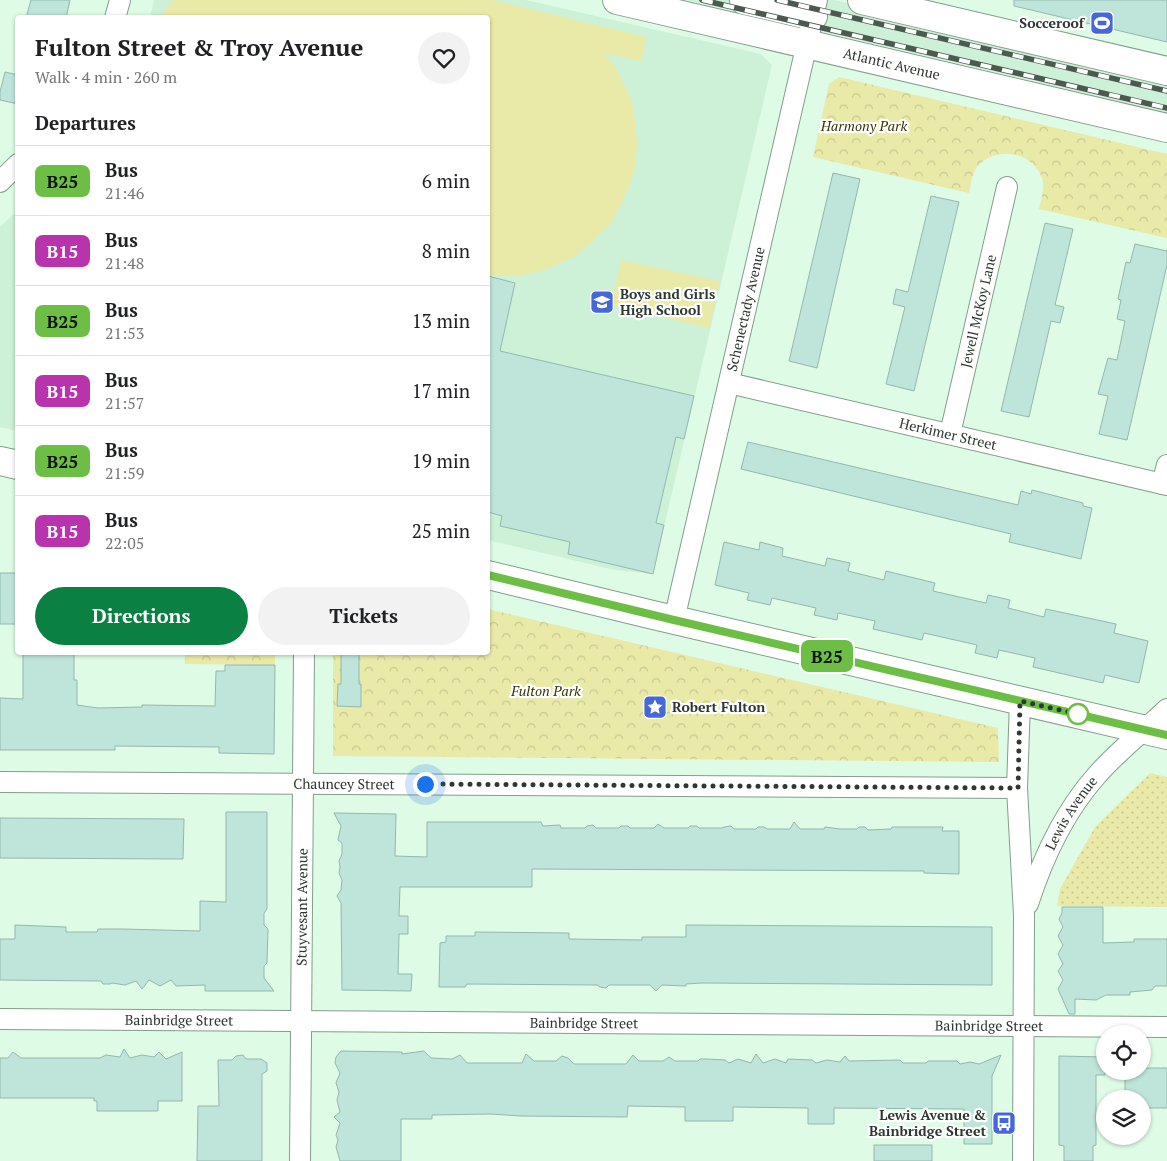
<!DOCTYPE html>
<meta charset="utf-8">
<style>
:root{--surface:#fff;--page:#f2f2f2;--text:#202124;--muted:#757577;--line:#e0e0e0;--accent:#0b8043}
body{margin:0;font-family:"PT Serif",serif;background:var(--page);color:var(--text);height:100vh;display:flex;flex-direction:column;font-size:19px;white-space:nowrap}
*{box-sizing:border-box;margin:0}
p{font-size:16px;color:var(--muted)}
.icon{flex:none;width:28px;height:28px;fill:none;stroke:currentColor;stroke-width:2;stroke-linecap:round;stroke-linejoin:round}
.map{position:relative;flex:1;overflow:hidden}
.panel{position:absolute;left:15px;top:15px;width:475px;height:640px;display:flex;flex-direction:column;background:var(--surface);border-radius:5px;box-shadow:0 1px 4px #0004}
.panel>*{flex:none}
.badge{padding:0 10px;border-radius:8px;font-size:18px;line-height:32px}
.tools{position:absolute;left:1096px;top:1025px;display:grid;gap:10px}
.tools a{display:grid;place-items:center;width:55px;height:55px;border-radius:50%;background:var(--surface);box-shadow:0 1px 4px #0004;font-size:25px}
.you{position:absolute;width:25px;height:25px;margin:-12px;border:4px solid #fff;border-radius:50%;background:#1a73e8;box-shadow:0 0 0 8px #1a73e833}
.map>.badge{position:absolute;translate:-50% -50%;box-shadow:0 0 0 2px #fff}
h2{padding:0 20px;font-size:19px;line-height:45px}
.round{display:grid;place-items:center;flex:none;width:52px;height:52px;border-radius:26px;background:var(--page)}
.head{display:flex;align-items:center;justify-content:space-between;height:85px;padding:0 20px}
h1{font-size:24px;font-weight:700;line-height:38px}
.button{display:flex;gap:10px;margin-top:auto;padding:10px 20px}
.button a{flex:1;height:58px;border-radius:30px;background:var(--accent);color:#fff;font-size:20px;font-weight:700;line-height:58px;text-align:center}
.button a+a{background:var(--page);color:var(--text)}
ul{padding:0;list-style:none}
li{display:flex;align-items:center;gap:15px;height:70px;padding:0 20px;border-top:1px solid var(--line)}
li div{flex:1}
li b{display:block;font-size:19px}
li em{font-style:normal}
li .badge{min-width:55px;font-weight:700;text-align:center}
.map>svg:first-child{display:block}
.built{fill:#cdf1d7}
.grass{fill:url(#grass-dots)}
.park{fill:url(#park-crowns)}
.pitch{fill:#e9e9a8}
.building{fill:#bfe4d9;stroke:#94b8ae}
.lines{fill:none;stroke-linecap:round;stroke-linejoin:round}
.minor-casing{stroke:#839e8a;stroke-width:22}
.secondary-casing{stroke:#839e8a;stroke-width:30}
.primary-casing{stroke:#839e8a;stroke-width:30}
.minor{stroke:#fff;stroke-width:20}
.secondary{stroke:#fff;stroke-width:28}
.primary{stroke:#fff;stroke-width:28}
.rail-casing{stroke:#4b594e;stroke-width:5.5}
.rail{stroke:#fff;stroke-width:4;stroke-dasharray:11;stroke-linecap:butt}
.line-casing{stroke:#fff;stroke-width:11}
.line{stroke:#6cbe45;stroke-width:8}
.walk{stroke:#2d3830;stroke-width:5;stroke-dasharray:0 9}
.stop-dot{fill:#fff;stroke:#6cbe45;stroke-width:2.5}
.labels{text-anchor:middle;stroke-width:4.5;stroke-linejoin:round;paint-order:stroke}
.poi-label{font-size:14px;font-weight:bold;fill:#2d3830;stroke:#fff;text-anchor:end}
.street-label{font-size:14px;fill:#2d3830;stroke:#fff}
.park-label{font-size:14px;font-style:italic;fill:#373500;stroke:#fff}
</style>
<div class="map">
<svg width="1167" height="1161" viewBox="0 0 1167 1161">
<defs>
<pattern id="grass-dots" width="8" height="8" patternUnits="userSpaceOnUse" patternTransform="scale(1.25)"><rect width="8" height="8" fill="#e9e9a8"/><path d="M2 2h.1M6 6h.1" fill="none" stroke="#c8c991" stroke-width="1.8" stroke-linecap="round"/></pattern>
<pattern id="park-crowns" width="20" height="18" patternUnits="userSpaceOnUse" patternTransform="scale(1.25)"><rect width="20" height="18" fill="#e9e9a8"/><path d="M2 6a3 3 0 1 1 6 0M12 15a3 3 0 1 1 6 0" fill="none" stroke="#c8c991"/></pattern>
</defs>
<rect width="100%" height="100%" fill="#defbe5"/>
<g class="built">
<polygon points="154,0 526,0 761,54 772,65 653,574 615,570 488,540 488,18 150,18"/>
<polygon points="687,0 834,0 1167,78 1167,112"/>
<polygon points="17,211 17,431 0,427 0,227"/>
</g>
<polygon class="grass" points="1150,773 1167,777 1167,907 1057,906 1060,889 1095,827"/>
<g class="park">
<path d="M839 77 1167 154V238L1039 209C1041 199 1045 189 1042 178 1032 150 991 145 975 170 971 177 971 186 969 193L813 157 829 84Z"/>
<polygon points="488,609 998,728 999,762 333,756 333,653 488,652"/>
<polygon points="185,653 275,653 275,665 185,664"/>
</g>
<g class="pitch">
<polygon points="173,0 493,0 646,37 641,61 604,53 615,66 623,82 632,101 635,121 637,141 636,163 631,182 622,202 609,226 576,256 544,270 523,275 488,275 488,18 160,17"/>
<polygon points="621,260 720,281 709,328 611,305"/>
</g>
<g class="building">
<polygon points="31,0 70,0 66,18 26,18"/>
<polygon points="1014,0 1167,0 1167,42 1014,6"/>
<polygon points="5,72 18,75 18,104 0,100 0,92"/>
<polygon points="833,173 860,179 817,368 789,361"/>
<polygon points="931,196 959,202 914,391 886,384 905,307 893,304 896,289 908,292"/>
<polygon points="1045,223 1073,229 1055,305 1064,307 1060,323 1051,321 1029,417 1001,411"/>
<polygon points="1135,244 1167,251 1167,265 1127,440 1099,434 1108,396 1098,394 1108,358 1117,360 1125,321 1117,319 1121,300 1118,299 1126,262 1130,263"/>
<polygon points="488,276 515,283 500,351 694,396 684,439 676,437 656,523 664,525 653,574 568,554 570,542 500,526 502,516 488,512"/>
<polygon points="748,442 1018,505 1021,491 1031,494 1032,490 1083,503 1083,506 1092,508 1081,559 1009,542 1011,534 741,469"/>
<polygon points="724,542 759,550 760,542 783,548 782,556 825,566 827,558 850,563 848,571 884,580 886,571 935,583 933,591 986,603 988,595 1010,600 1008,608 1044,617 1046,609 1116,624 1114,633 1148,641 1139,683 1105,675 1103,683 1033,667 1035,658 999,650 997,658 975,653 977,645 924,633 922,640 873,629 875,621 838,613 837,620 814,615 816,608 772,598 770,605 747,600 749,593 715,585"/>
<rect x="0" y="573" width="17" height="51"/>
<polygon points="23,652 74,652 74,680 77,680 77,705 98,708 142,707 142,705 215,706 216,671 225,671 225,665 275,665 274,754 219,753 219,747 115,746 115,750 0,750 0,698 23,699"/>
<polygon points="341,652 359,652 359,684 361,684 361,707 337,706 338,684 341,684"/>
<polygon points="226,812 267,812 267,909 264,913 264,925 268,929 267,963 264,966 264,978 274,991 205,991 205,985 176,986 171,980 160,986 149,980 142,989 136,981 125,985 112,983 110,984 103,984 101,981 0,980 0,939 15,939 15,925 66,927 66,932 97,932 98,929 122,929 200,931 200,901 226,902"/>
<polygon points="334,813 396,814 395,856 427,857 427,822 541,822 543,826 560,825 561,828 585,828 587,826 593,825 596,828 619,828 621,826 628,826 630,828 654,828 658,824 664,828 688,828 690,826 697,826 699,828 722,828 724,827 731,826 734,829 756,829 758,827 764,827 767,829 790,829 794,822 800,829 824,829 825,827 840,829 857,829 859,827 865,827 868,830 891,829 892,827 943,827 942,831 959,831 959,874 924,873 924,871 532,869 532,887 400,887 399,916 408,916 408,934 399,934 398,974 412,974 411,991 342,990 341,903 337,896 341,890 342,880 339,873 340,867 339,861 342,854 342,843 338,840 341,826"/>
<polygon points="0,818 184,819 183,859 0,858"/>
<polygon points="1062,907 1103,907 1103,943 1134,942 1134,939 1167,939 1167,986 1155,986 1152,990 1130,992 1130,995 1106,995 1096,1000 1075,999 1075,1014 1069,1014 1058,989 1063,980 1058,971 1063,964 1058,954 1063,945 1058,936 1063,927 1059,919 1062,913"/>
<polygon points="686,925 992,927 992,985 702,983 686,984 686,986 662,985 656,991 650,985 609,985 606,988 600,987 597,985 467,984 465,987 439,987 440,943 446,942 446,936 475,936 475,932 569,933 569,939 642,940 642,937 686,937"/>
<polygon points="124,1049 130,1058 142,1055 154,1057 159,1052 166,1059 182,1052 182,1101 158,1101 158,1111 97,1111 97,1101 94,1101 94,1098 0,1098 0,1058 8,1058 13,1052 21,1058 100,1058 106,1055 120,1057"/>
<polygon points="341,1051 402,1052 402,1054 424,1051 431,1058 452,1059 460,1055 467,1063 522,1063 526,1054 534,1061 556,1061 562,1056 568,1058 574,1064 626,1064 633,1055 639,1061 663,1061 669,1057 675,1061 698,1061 700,1059 707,1059 725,1060 729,1063 738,1059 751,1063 756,1054 763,1063 775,1059 786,1063 788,1059 812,1060 816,1063 827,1060 840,1062 845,1056 849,1061 900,1060 903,1063 926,1063 928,1061 957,1061 960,1064 970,1062 979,1064 1001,1055 992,1076 992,1144 964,1144 964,1109 834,1108 834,1124 808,1124 808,1108 733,1107 733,1121 685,1121 685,1107 628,1106 627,1117 521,1116 490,1114 432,1115 432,1119 401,1119 401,1161 340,1161 336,1147 338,1140 336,1135 340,1123 334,1117 340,1112 337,1100 339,1092 336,1083 340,1073 335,1063 336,1057"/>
<polygon points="243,1055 246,1059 261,1059 267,1063 267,1071 262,1074 262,1161 197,1161 198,1106 219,1106 218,1060 232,1060 236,1056"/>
<polygon points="1059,1056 1105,1057 1105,1075 1096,1075 1096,1145 1093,1146 1093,1161 1064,1161 1064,1146 1059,1145"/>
<polygon points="1142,1068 1167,1068 1167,1108 1142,1108 1142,1099 1125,1099 1125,1071 1142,1071"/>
<rect x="874" y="1145" width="58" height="16"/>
</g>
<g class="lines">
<g class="minor-casing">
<g id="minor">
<polyline points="115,18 120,0"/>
<polyline points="0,182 18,164"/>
<path id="s1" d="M729 383 1167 485"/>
<path id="s2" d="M950 434 1007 187"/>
<polyline points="1162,484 1167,465"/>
<path id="s3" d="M674 620 817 0"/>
<polyline points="1020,701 1017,788 1024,915 1023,1161"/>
<path id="s4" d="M0 782 1017 788"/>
<path id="s5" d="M1028 904C1043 857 1064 812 1097 775 1118 751 1144 731 1167 709"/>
<path id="s6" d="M0 1019 1167 1027"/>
<path id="s7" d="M300 1161 304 652"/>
</g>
</g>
<g class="secondary-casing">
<g id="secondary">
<polyline points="0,461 18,465"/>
<polyline points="488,575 653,615 1167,735"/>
</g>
</g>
<g class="primary-casing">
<g id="primary">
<path id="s8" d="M617 0 1167 128"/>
<polyline points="744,0 813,16"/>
<polyline points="862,0 1167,71"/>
</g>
</g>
<use href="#minor" class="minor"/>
<use href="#secondary" class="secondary"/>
<use href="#primary" class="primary"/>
<g class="rail-casing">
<g id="rail">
<polyline points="702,0 1167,108"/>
<polyline points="777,0 1167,91"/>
</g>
</g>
<use href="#rail" class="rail"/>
</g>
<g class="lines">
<g class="line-casing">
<polyline id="line" points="488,575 674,620 1167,735"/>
</g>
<use href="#line" class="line"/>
<polyline class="walk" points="425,784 1018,788 1020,701 1078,714"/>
</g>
<defs>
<g id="stadium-square" transform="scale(1.25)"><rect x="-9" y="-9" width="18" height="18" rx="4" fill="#4667da" stroke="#fff"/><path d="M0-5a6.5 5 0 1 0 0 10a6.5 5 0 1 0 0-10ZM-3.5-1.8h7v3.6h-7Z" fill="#fff"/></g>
<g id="school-square" transform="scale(1.25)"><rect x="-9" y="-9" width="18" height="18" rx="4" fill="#4667da" stroke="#fff"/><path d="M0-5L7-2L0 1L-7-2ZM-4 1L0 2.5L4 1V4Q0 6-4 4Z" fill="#fff"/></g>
<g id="sight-square" transform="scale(1.25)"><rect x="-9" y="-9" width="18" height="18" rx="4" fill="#4667da" stroke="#fff"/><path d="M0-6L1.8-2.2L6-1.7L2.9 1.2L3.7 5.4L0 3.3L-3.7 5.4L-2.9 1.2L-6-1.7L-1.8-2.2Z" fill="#fff"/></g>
<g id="bus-square" transform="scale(1.25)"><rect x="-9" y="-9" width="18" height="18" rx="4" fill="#4667da" stroke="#fff"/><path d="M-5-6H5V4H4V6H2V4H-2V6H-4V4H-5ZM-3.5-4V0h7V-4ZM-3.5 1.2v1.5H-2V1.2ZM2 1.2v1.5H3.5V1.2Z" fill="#fff"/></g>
</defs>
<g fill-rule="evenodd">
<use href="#stadium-square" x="1102" y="23"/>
<use href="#school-square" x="602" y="302"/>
<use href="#sight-square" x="655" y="707"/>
<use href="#bus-square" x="1004" y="1123"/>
</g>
<circle class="stop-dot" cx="1078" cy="714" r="10"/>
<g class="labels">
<g class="poi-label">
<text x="1084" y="28">Socceroof</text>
<text x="620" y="299" text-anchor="start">Boys and Girls<tspan x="620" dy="16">High School</tspan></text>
<text x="672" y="712" text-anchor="start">Robert Fulton</text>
<text x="986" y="1120">Lewis Avenue &amp;<tspan x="986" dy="16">Bainbridge Street</tspan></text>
</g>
<g class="street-label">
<text dy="5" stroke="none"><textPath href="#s8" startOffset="282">Atlantic Avenue</textPath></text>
<text dy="5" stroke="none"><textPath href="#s3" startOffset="319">Schenectady Avenue</textPath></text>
<text dy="5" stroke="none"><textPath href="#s2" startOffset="126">Jewell McKoy Lane</textPath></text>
<text dy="5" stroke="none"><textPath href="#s1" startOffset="225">Herkimer Street</textPath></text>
<text dy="5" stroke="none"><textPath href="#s4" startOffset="344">Chauncey Street</textPath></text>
<text dy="5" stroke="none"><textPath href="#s5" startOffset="101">Lewis Avenue</textPath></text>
<text dy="5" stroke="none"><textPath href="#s7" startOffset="254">Stuyvesant Avenue</textPath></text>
<text dy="5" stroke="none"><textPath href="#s6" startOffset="179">Bainbridge Street</textPath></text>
<text dy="5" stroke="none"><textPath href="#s6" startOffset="584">Bainbridge Street</textPath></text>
<text dy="5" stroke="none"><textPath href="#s6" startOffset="989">Bainbridge Street</textPath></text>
</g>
<g class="park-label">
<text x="864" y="131">Harmony Park</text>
<text x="546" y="696">Fulton Park</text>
</g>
</g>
</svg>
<div class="tools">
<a><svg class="icon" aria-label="locate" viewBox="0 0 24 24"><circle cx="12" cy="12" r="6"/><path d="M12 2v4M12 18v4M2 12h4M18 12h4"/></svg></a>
<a><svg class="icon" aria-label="layers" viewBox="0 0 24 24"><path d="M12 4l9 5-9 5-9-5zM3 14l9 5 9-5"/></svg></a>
</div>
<div class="you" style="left:425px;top:784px"></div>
<b class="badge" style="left:827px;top:656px;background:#6cbe45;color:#111">B25</b>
<section class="panel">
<div class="head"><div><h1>Fulton Street &amp; Troy Avenue</h1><p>Walk · 4 min · 260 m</p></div><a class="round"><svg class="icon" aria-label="heart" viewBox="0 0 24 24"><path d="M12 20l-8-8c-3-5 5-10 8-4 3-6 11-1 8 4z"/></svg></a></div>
<h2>Departures</h2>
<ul>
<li><span class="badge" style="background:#6cbe45;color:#111">B25</span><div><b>Bus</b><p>21:46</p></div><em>6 min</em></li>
<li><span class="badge" style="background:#b933ad;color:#fff">B15</span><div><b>Bus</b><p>21:48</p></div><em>8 min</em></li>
<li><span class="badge" style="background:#6cbe45;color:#111">B25</span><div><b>Bus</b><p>21:53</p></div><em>13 min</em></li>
<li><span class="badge" style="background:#b933ad;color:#fff">B15</span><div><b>Bus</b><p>21:57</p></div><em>17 min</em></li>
<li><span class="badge" style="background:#6cbe45;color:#111">B25</span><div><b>Bus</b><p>21:59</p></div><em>19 min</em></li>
<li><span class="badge" style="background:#b933ad;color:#fff">B15</span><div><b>Bus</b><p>22:05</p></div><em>25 min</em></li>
</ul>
<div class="button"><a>Directions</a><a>Tickets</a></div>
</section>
</div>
